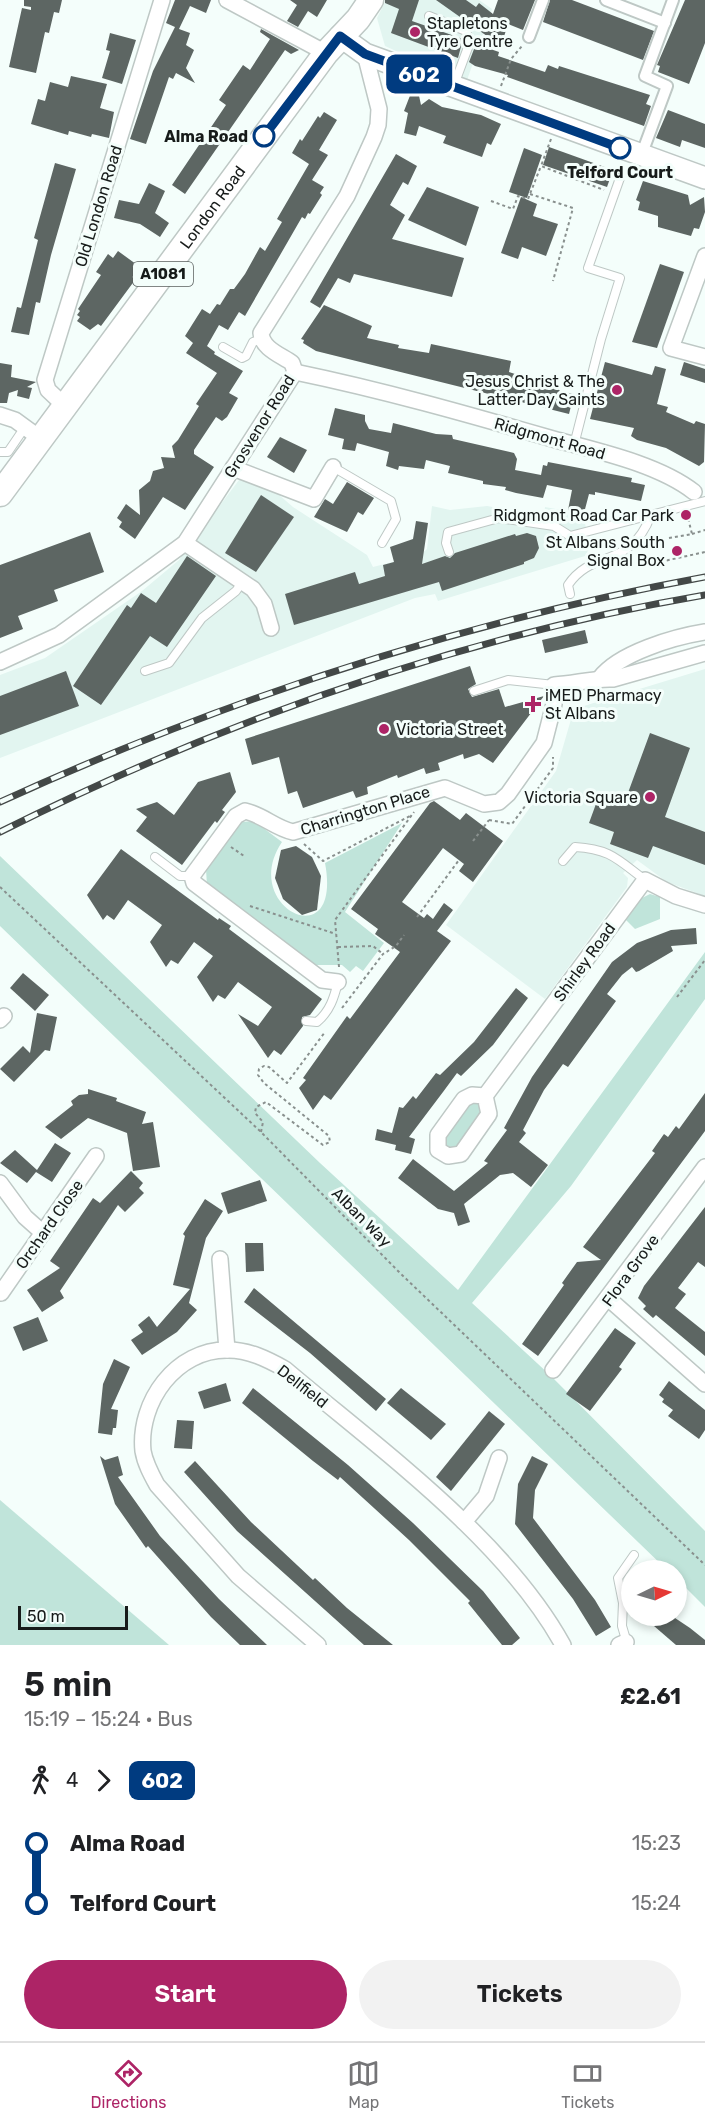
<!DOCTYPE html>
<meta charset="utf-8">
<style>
:root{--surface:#fff;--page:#f2f2f2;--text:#202124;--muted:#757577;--line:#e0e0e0;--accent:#ad2466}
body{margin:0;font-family:Rubik,sans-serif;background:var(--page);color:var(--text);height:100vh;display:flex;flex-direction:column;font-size:22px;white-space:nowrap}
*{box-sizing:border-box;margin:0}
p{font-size:20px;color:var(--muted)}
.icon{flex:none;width:33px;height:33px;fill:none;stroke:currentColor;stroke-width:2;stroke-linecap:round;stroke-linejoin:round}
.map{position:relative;height:1645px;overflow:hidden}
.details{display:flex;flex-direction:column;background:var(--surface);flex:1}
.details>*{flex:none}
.badge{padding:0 12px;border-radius:9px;font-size:21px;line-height:39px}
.needle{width:39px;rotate:85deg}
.fabs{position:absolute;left:621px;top:1560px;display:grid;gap:12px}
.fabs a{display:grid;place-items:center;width:66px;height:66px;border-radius:50%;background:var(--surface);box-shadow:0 3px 9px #0003;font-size:30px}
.scale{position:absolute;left:18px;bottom:15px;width:110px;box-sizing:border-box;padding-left:6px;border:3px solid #171b1a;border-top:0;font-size:16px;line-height:21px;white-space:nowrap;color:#171b1a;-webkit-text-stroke:4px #f4fefb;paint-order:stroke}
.map>.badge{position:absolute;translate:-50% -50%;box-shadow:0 0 0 3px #fff}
.legs{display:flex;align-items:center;gap:9px;height:66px;padding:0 24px;font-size:20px}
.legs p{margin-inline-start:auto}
.headline{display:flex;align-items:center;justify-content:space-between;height:102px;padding:0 24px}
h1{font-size:33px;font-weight:600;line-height:45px}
.primary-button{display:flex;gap:12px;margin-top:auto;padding:12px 24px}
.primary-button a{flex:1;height:69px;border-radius:36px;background:var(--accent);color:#fff;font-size:24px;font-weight:600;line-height:69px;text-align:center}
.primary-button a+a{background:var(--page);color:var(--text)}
ul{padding:0 24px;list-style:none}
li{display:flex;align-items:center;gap:21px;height:60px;font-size:22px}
li i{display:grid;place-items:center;width:9px;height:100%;margin:0 8px;background:currentColor}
li i::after{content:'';width:15px;height:15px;margin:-8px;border:4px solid;border-radius:50%;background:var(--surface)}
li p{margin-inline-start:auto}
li:first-child i{background:linear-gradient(#0000 50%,currentColor 0)}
li:last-child i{background:linear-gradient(currentColor 50%,#0000 0)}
.dock{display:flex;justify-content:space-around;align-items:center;height:84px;border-top:2px solid var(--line);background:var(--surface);font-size:16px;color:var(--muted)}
.dock a{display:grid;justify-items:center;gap:3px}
.dock .current{color:var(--accent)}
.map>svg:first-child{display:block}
.built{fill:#e2f5f0}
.green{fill:#c0e4da}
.building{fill:#5d6663}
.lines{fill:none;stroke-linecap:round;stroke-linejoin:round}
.service-casing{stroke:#bec8c5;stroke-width:10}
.pedestrian-casing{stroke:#bec8c5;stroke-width:14}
.minor-casing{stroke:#bec8c5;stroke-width:18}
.secondary-casing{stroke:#bec8c5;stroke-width:24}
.primary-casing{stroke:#bec8c5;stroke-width:27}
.path{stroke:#89908e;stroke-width:2;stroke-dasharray:3 3;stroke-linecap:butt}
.service{stroke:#fff;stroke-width:8}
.pedestrian{stroke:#fff;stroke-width:10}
.minor{stroke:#fff;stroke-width:15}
.secondary{stroke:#fff;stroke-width:21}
.primary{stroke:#fff;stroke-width:24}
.rail-casing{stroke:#434847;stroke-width:7}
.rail{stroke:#f4fefb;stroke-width:4.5;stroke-dasharray:14;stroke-linecap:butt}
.line-1-casing{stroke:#fff;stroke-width:14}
.line-1{stroke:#003b80;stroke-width:9}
.poi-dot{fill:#ad2466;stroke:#f4fefb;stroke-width:2}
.stop-1-dot{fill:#fff;stroke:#003b80;stroke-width:3}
.labels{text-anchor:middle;stroke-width:6;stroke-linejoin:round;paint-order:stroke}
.shield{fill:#f4fefb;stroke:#595f5e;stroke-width:1.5}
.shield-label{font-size:15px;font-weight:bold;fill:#171b1a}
.poi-label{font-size:16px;fill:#171b1a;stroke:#f4fefb;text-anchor:end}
.stop-label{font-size:16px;font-weight:bold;fill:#171b1a;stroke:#f4fefb;text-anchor:end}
.street-label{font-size:16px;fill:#171b1a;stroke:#f4fefb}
</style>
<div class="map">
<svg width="705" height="1645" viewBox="0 0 705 1645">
<rect width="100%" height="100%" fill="#f4fefb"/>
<g class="built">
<polygon points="386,0 479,0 492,9 466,83 385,46 377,18"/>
<polygon points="248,468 293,507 367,555 373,567 420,555 427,549 432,506 450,510 487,506 544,516 545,507 583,514 590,547 585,556 438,601 435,594 415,598 0,758 0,675 45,658 142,591 179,560"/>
<polygon points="705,669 705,896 667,882 637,860 623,873 628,878 627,887 545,999 446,925 556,771 574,709"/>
</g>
<g class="green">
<path d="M254 821 282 842C238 907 343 959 325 863L402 823 345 912 384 943 363 971 356 966 350 972 342 965H313L207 886 206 869 233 829 241 822Z"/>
<polygon points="0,856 320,1163 458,1290 705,952 705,999 571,1186 472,1303 551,1376 705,1531 705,1607 677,1579 676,1570 667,1570 0,926"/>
<polygon points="650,894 660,897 660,919 635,929 625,919 640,899"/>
<polygon points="479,1101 484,1107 461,1147 451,1150 445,1146 443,1137 468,1103"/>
<polygon points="0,1500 169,1645 0,1645"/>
</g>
<g class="building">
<polygon points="24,0 62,0 59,13 54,12 49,33 45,32 36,73 9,67 22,8 31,10 31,7 24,6"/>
<polygon points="175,0 211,0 206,13 190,6 179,29 190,33 186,45 194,50 186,68 195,83 176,73 173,79 169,77 146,144 130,139 153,71 175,27 166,23"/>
<polygon points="290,0 327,0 317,17 308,11 298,27 287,21 297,5"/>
<polygon points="385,0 419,0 412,21 463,39 458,58 391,33 399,9 385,3"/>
<polygon points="436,0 466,0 476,7 479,3 493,14 498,0 535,0 523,30 508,24 501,46"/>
<polygon points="550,0 572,0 654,31 643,60 543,22"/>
<polygon points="685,0 705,0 705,43 689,84 658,72 660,66 657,65"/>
<polygon points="261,29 299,50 291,54 285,50 185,194 172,185 226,105 219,100 243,65 250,70 270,39 260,32"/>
<polygon points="110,33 136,40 122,84 102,78 110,51 106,50"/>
<polygon points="476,44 499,52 498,56 545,72 548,65 558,69 559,66 650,95 646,104 651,106 644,126 507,77 508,75 475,66 469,62"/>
<polygon points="71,76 107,84 100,108 114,112 109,138 92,134 91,137 69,131 68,135 31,124 38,99 45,101 50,82 68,87"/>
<polygon points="418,91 421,105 429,99 442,107 481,115 501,124 491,145 487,143 482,157 443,143 446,136 419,126 416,136 404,133 408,113 404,111 411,93"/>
<polygon points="668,110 705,124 705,148 682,140 680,147 656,138"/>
<polygon points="324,112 337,120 319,150 328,155 312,180 324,187 320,193 322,195 310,214 308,213 305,219 302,217 245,316 239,312 228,330 219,325 207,346 215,352 214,354 243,371 229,393 238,398 227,417 222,421 216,417 194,450 194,454 214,467 185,510 163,497 135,539 119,527 122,522 117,518 126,504 140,515 139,490 150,481 153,471 164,468 161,457 175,458 172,446 178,440 199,406 196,404 217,373 186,353 193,343 185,336 202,309 210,314 217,304 220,305 230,289 234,289 245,274 260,247 265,251 282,222 277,219 309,164 292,153 300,139 302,141 318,116 320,118"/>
<polygon points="549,147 613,170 607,187 543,165"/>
<polygon points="524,148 542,155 527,198 509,192"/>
<polygon points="396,154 417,166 408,185 403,182 390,205 405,215 392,239 464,258 452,297 354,274 350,283 338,278 320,308 310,302"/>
<polygon points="55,163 76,169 51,255 40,303 36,302 29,335 11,332 17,307 21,308 38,240 34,238"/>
<polygon points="643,181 688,195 690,205 704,197 705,212 699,229 694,228 691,236 658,227 658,216 638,210 640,202 636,200"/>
<polygon points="149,183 165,191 155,213 169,223 160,237 140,224 114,218 119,200 139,204"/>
<polygon points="427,187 479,207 466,246 408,220"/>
<polygon points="521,197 537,204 533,216 558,224 546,256 522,247 518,259 501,253"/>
<polygon points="118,251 140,267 132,277 135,280 101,326 98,324 90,330 77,321 80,317 77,315 80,311 78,309 101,275 96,272 108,254 113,258"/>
<polygon points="660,264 684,272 657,348 632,342"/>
<polygon points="324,305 372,326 367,338 399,345 398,348 429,353 431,344 511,361 509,372 524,377 525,380 556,386 560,391 574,394 569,414 316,351 303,343 304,340 301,339"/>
<polygon points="605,362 652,375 655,366 666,369 657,404 668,407 666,412 694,424 696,421 705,424 704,462 699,466 666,448 637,440 631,436 634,428 590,419"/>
<polygon points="684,362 705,369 705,383 680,375"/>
<polygon points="0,363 12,365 11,377 36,382 27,387 32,388 29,399 17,396 18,390 9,393 7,403 0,403"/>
<polygon points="335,408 365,415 365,421 369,429 391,433 393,423 436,434 452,435 453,439 514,453 517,459 515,470 541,475 543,465 547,466 548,462 632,478 631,482 645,485 641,501 595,492 595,495 589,494 584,513 568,510 572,490 547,485 543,498 516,493 505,490 506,487 483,484 483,481 448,473 450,466 426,460 424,469 399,466 398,470 386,466 389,452 357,443 355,451 342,449 344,439 328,435"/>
<polygon points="280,437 307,450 294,473 267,457"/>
<polygon points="347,482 374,498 363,515 358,512 347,532 314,517 325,499 333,504"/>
<polygon points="261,495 294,517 256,572 225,553"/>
<polygon points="416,521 428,523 422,564 445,556 450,558 455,553 515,534 516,536 527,533 536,536 539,548 534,558 524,562 524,564 442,591 439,582 294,625 285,594 355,572 359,584 385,576 383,565 394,562 390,547 413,539"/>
<polygon points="90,532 104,572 54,590 58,601 18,616 23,629 0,638 0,565"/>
<polygon points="187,556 216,576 167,647 150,636 101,705 73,686 127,605 131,608 141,593 156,603"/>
<polygon points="585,630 588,643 545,653 542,640"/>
<polygon points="470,666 476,684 468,689 472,697 499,689 505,707 544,696 493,763 479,754 464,759 463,754 438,763 440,770 426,774 424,768 398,778 397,775 367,787 368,794 356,798 353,791 303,808 297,791 288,794 279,757 252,765 245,739"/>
<polygon points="66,671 79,706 0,735 0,696"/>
<polygon points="650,733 690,748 665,817 705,832 705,865 653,846 648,858 610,844 614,832 589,823 600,793 625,801"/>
<polygon points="230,772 236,792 222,810 225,812 217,823 215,821 182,865 136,831 147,817 136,809 157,802 174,815 198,782"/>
<polygon points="434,801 460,820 466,813 503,841 473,882 459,871 464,864 443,848 402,902 424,918 427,914 433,919 444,903 453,910 437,931 451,941 331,1100 324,1095 313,1110 299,1088 306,1080 303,1078 347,1016 350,1019 400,952 375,934 378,929 351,909 430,803"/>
<polygon points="296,846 312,857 321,876 317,910 302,915 283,899 275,878 281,850"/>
<polygon points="121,849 218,920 219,918 231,926 229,929 322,999 310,1015 302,1017 303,1026 281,1055 274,1050 268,1058 238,1014 258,1026 272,1007 238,982 225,999 218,995 213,1002 197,977 213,956 194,942 178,964 171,960 166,967 150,942 162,925 128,900 114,920 107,915 103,920 87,895"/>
<polygon points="696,928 697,944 671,946 673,951 639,971 636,972 632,967 622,975 607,994 616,1001 568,1067 563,1064 544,1090 523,1130 526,1133 519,1142 548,1165 531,1187 513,1173 500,1175 464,1204 470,1222 458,1226 454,1213 438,1209 398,1178 413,1159 454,1191 488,1163 484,1161 507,1130 504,1128 532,1077 612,962 637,943 671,930"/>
<polygon points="23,973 49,995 35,1011 10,988"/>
<polygon points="516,988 528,998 493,1045 461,1076 457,1073 443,1092 409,1137 415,1139 411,1154 395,1150 396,1145 375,1140 377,1129 392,1133 399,1107 403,1108 413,1096 416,1099 436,1073 440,1075 474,1042"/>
<polygon points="37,1013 57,1017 50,1051 45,1050 14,1082 0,1069 23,1046 30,1053"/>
<polygon points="88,1089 117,1098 116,1101 146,1112 142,1124 153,1122 160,1167 133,1171 127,1133 88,1118 61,1139 45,1127 73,1105 71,1101 79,1095 88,1094"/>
<polygon points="705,1093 705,1131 538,1356 522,1344 564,1285 562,1283 577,1262 601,1260 583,1247 655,1153 652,1151 664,1134 668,1137 676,1126 679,1129"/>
<polygon points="55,1143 71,1153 52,1182 36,1172 27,1183 0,1163 15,1150 37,1170"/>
<polygon points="131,1171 143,1183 139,1188 144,1193 125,1212 118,1205 60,1291 64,1298 42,1312 27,1290 60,1268 50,1261 93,1198 100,1203"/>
<polygon points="260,1180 267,1201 228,1214 221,1193"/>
<polygon points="205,1199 223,1211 206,1238 189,1303 197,1310 177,1332 142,1355 131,1340 143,1332 138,1325 149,1316 157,1327 190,1289 173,1285 185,1236 183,1234"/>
<polygon points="705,1207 705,1267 698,1262 678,1288 686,1294 675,1308 705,1332 705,1356 656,1315 653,1318 643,1309 646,1306 638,1298 644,1286"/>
<polygon points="245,1243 263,1243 264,1271 246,1272"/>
<polygon points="254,1288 386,1399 376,1411 310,1353 244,1302"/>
<polygon points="38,1317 48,1341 23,1351 13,1327"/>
<polygon points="615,1328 636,1343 619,1367 622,1369 590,1411 566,1394"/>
<polygon points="114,1359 130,1367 111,1409 118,1410 116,1428 113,1428 112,1435 98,1433 103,1384"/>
<polygon points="669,1381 705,1410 705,1430 699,1439 668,1416 673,1410 662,1402 664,1399 659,1395"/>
<polygon points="226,1383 231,1401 204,1409 198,1392"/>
<polygon points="253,1388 348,1465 413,1523 483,1591 520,1638 512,1645 502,1645 468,1603 470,1601 409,1540 340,1477 338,1480 313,1461 242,1403"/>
<polygon points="401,1388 446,1424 431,1440 387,1403"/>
<polygon points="489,1411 505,1424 451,1491 436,1477"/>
<polygon points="177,1420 194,1421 192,1449 174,1448"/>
<polygon points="100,1456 105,1460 118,1456 123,1475 118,1477 160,1536 219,1599 267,1645 240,1645 211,1617 148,1546 146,1548 115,1504"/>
<polygon points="532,1456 548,1464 535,1490 533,1518 595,1600 611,1627 596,1636 573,1599 515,1524 518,1484"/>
<polygon points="195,1461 251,1522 313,1580 315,1578 347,1608 393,1645 364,1645 237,1531 184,1472"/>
<polygon points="663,1616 672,1616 690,1628 705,1640 705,1645 676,1645 654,1626"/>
</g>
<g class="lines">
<g class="service-casing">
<g id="service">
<polyline points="429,16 466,31 470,42 454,85"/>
<polyline points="223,347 242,358 246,356 253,342 262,339"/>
<polyline points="574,445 601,339 620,278 588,268 620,178"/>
<polyline points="0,452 8,452 25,427"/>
<polyline points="333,467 391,501 396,519 382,543"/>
<polyline points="449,552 446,543 448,532 499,518 554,526 570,536 705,501"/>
<path d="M570 594 568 585C593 548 630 570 651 515"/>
<polyline points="145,671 169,663 202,618 236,591 243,581"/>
<polyline points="474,691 508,680 554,685"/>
<polyline points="155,857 180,876 192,876"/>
<path d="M563 861 575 847C611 849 618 860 645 880"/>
<path d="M306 1021 317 1022C330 1011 334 998 338 982"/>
<polyline points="627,1643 622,1626 623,1603 618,1578 634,1555"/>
</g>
</g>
<g class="pedestrian-casing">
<g id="pedestrian">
<polyline points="606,0 665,23"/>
<polyline points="529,37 543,0"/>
<polyline points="641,156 667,86 645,76 673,0"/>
</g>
</g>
<g class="minor-casing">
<g id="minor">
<polyline points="227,0 326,53"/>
<polyline points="705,256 671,348 705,357"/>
<path d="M295 372C382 390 467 414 553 439 597 451 658 464 694 492"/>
<polyline points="65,406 48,390 45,380 162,0"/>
<polyline points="0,415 15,420 41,439"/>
<polyline points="233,468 314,499 333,467"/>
<polyline points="185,543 253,589 264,604 271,628"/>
<path d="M0 662 59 635 185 543 295 372 292 363C281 355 262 349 261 333L347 196 374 137 378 125 379 109 365 54"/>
<path d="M600 678C619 653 674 637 705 632"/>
<path d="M338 982 322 980 194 883 192 876 236 816 245 811C263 815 275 828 293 832L445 788 484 804 499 802 508 794 544 743 554 704V685C574 684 594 678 613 679L705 653"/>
<polyline points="0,1020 4,1016"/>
<polygon points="472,1095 485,1096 489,1114 461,1154 448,1156 438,1150 438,1135 464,1099"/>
<polyline points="485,1096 645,880 676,896 705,905"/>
<polyline points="0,1183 25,1217 43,1233"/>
<polyline points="220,1259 227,1350"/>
<polyline points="1,1293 96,1156"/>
<polyline points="609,1299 705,1384"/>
<polyline points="553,1370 705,1167"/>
<polyline points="464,1522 486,1496 499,1458"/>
<path d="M318 1645 238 1576 157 1485C151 1474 145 1463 143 1451 138 1402 176 1349 228 1350 249 1350 267 1359 285 1369 378 1448 504 1538 563 1645"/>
<polyline points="619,1645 626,1642"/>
</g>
</g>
<g class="secondary-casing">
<polyline id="secondary" points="340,36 365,54 705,178"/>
</g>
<g class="primary-casing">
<g id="primary">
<path id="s1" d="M0 494 326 53 358 19 371 0"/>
</g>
</g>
<g class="path">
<polyline points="501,86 511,59 522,46"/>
<polyline points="551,139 541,166 604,190"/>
<polyline points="530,194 573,208 553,281"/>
<polyline points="491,201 513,209 518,196 528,199 541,166"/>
<polyline points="692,534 705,530"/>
<polyline points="669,538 692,534 688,518"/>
<polyline points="655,563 705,552"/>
<polyline points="489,820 512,824 553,768 553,757"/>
<polyline points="473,841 489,820"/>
<polyline points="304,844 323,861 410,816"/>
<polyline points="231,847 244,856"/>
<polyline points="0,887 261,1132 400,1273 705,1565"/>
<polyline points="250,906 336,934"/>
<polyline points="417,917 459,860"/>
<polyline points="338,947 373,946 383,954"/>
<polyline points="339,967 335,920 414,812"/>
<polyline points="677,997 705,960"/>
<polyline points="342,1008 383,954 396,946 404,935"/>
<polyline points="261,1132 263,1122 255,1113 256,1107 266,1102 323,1145 330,1142 329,1136 264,1083 258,1075 259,1069 264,1066 269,1067 287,1083 325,1032"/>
</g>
<use href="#service" class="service"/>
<use href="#pedestrian" class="pedestrian"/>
<use href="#minor" class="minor"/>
<use href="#secondary" class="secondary"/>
<use href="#primary" class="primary"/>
<g class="rail-casing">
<g id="rail">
<path d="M0 802C226 699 461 622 705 577"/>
<path d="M0 832C222 721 460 637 705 595"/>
</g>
</g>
<use href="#rail" class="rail"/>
</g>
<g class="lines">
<g class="line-1-casing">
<polyline id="line-1" points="264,136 340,36 365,54 620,148"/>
</g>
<use href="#line-1" class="line-1"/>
</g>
<g class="poi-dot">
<circle cx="415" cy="32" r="6"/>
<circle cx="617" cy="390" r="6"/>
<circle cx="686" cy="515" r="6"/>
<circle cx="677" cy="551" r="6"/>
<path d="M530 695h6v6h6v6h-6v6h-6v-6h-6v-6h6z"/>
<circle cx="384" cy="729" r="6"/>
<circle cx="650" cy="797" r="6"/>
</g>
<g class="stop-1-dot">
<circle cx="264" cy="136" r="10"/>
<circle cx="620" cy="148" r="10"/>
</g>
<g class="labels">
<rect class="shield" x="133" y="262" width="60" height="24" rx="4.5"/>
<g class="shield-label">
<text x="163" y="279">A1081</text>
</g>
<g class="poi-label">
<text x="427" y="29" text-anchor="start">Stapletons<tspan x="427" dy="18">Tyre Centre</tspan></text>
<text x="605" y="387">Jesus Christ &amp; The<tspan x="605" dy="18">Latter Day Saints</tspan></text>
<text x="674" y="521">Ridgmont Road Car Park</text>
<text x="665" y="548">St Albans South<tspan x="665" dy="18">Signal Box</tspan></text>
<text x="545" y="701" text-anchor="start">iMED Pharmacy<tspan x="545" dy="18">St Albans</tspan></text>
<text x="396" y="735" text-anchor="start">Victoria Street</text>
<text x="638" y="803">Victoria Square</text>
</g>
<g class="stop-label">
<text x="248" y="142">Alma Road</text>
<text x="620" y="178" text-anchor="middle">Telford Court</text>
</g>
<g class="street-label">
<text transform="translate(98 206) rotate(-73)" y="6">Old London Road</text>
<text dy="6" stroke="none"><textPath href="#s1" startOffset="357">London Road</textPath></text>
<text transform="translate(259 426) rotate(-58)" y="6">Grosvenor Road</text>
<text transform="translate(550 438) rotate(16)" y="6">Ridgmont Road</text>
<text transform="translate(365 810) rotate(-17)" y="6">Charrington Place</text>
<text transform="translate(584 962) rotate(-54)" y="6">Shirley Road</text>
<text transform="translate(362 1217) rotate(45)" y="6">Alban Way</text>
<text transform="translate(49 1224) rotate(-55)" y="6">Orchard Close</text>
<text transform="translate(630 1270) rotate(-54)" y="6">Flora Grove</text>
<text transform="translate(303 1386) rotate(38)" y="6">Dellfield</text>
</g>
</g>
</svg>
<div class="fabs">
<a><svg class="needle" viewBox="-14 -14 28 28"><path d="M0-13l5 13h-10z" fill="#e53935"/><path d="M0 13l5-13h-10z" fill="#757577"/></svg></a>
</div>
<div class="scale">50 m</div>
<b class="badge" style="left:419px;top:74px;background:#003b80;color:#fff">602</b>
</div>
<section class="details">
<div class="headline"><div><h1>5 min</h1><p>15:19 – 15:24 · Bus</p></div><b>£2.61</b></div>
<div class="legs"><svg class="icon" aria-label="walk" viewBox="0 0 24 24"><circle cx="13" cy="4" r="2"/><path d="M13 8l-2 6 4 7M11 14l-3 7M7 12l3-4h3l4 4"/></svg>4<svg class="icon" aria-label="forward" viewBox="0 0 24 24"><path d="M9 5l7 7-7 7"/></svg><b class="badge" style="background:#003b80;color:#fff">602</b></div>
<ul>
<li><i style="color:#003b80"></i><b>Alma Road</b><p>15:23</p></li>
<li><i style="color:#003b80"></i><b>Telford Court</b><p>15:24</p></li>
</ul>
<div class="primary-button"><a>Start</a><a>Tickets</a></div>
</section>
<nav class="dock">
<a class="current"><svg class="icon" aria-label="directions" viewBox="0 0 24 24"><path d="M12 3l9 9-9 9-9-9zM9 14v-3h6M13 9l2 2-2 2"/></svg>Directions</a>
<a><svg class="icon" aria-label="map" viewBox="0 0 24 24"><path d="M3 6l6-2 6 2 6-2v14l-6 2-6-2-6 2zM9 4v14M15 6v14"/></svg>Map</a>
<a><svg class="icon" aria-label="tickets" viewBox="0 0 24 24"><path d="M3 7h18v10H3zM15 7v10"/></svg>Tickets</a>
</nav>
